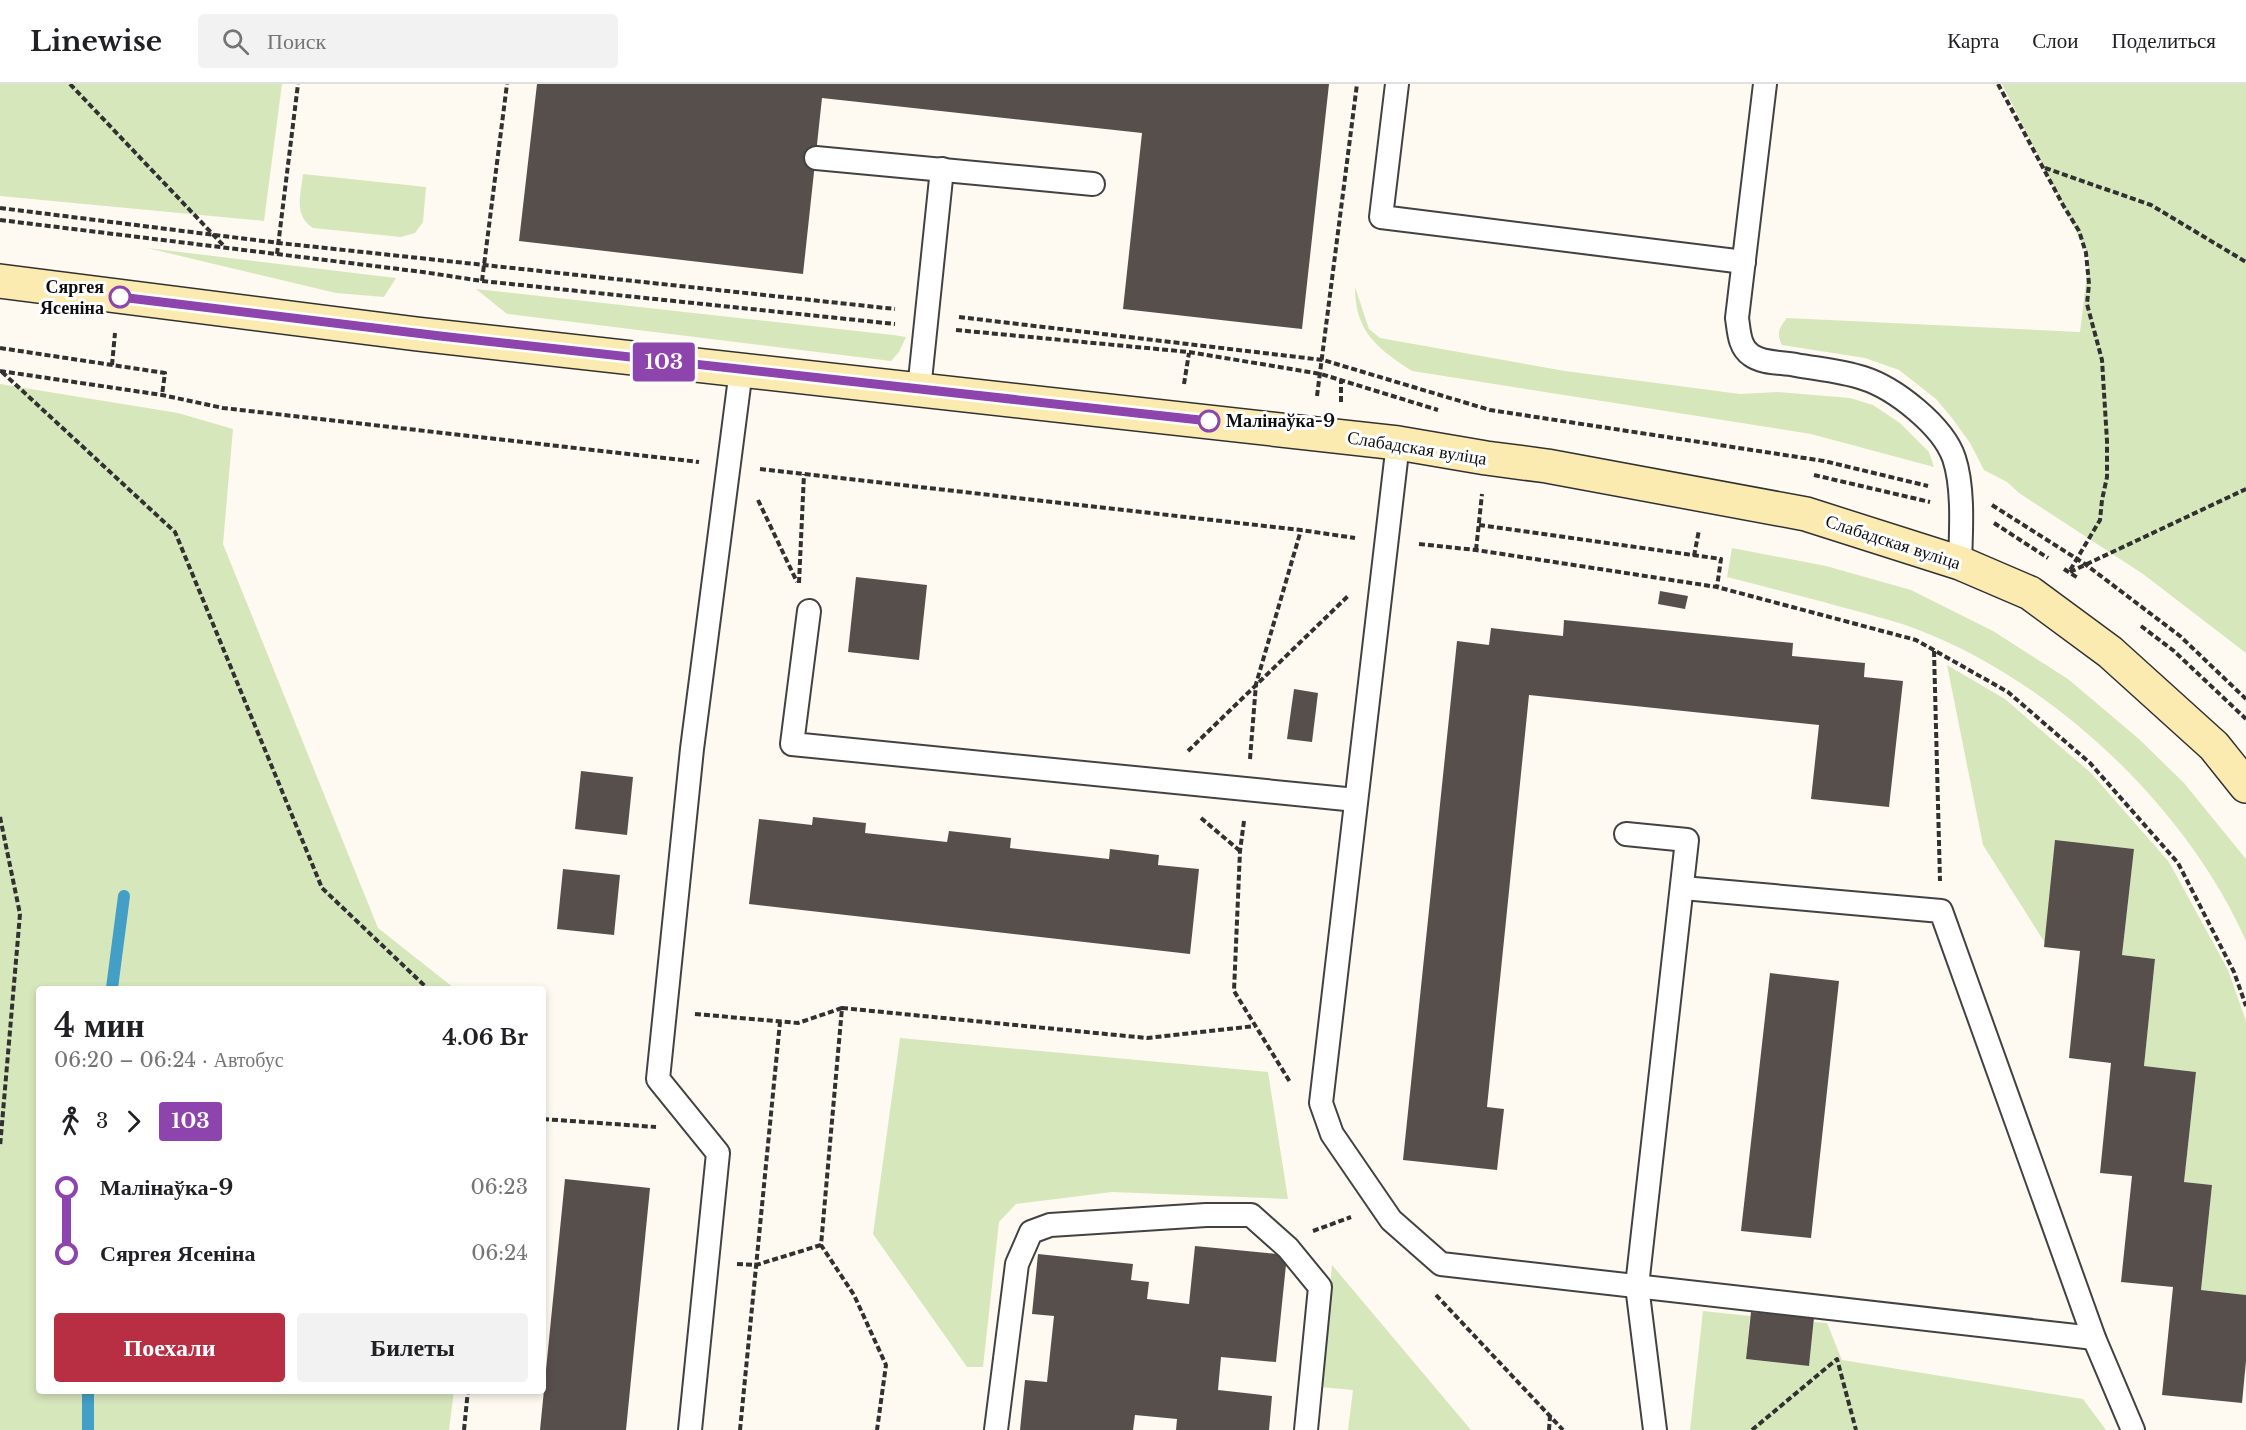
<!DOCTYPE html>
<html lang="ru">
<meta charset="utf-8">
<style>
:root{--surface:#fff;--page:#f2f2f2;--text:#202124;--muted:#757577;--line:#e0e0e0;--accent:#b82e42}
body{margin:0;font-family:"Libre Baskerville",serif;background:var(--page);color:var(--text);height:100vh;display:flex;flex-direction:column;font-size:22px;white-space:nowrap}
*{box-sizing:border-box;margin:0}
p{font-size:20px;color:var(--muted)}
.icon{flex:none;width:33px;height:33px;fill:none;stroke:currentColor;stroke-width:2;stroke-linecap:round;stroke-linejoin:round}
.map{position:relative;flex:1;overflow:hidden}
.drawer{position:absolute;left:36px;top:902px;width:510px;height:408px;display:flex;flex-direction:column;background:var(--surface);border-radius:6px;box-shadow:0 3px 9px #0003}
.drawer>*{flex:none}
.badge{padding:0 12px;border-radius:4px;font-size:21px;line-height:39px}
.map>.badge{position:absolute;translate:-50% -50%;box-shadow:0 0 0 3px #fff}
.legs{display:flex;align-items:center;gap:9px;height:66px;padding:0 18px;font-size:20px}
.legs p{margin-inline-start:auto}
.summary{display:flex;align-items:center;justify-content:space-between;height:102px;padding:0 18px}
h1{font-size:33px;font-weight:600;line-height:45px}
.button{display:flex;gap:12px;margin-top:auto;padding:12px 18px}
.button a{flex:1;height:69px;border-radius:6px;background:var(--accent);color:#fff;font-size:24px;font-weight:600;line-height:69px;text-align:center}
.button a+a{background:var(--page);color:var(--text)}
ul{padding:0 18px;list-style:none}
li{display:flex;align-items:center;gap:21px;height:66px;font-size:22px}
li i{display:grid;place-items:center;width:9px;height:100%;margin:0 8px;background:currentColor}
li i::after{content:'';width:15px;height:15px;margin:-8px;border:4px solid;border-radius:50%;background:var(--surface)}
li p{margin-inline-start:auto}
li:first-child i{background:linear-gradient(#0000 50%,currentColor 0)}
li:last-child i{background:linear-gradient(currentColor 50%,#0000 0)}
header{display:flex;align-items:center;gap:36px;box-sizing:border-box;height:84px;padding:0 30px;background:var(--surface);border-bottom:2px solid var(--line)}
header strong{font-size:28px}
nav{display:flex;gap:33px;margin-inline-start:auto;font-size:21px}
.search{width:420px;height:54px;background:var(--page);display:flex;align-items:center;gap:15px;box-sizing:border-box;padding:0 21px;border-radius:6px;color:var(--muted);font-size:22px}
.map>svg:first-child{display:block}
.green{fill:#d7e7bc}
.lines{fill:none;stroke-linecap:round;stroke-linejoin:round}
.stream{stroke:#439fc6;stroke-width:12}
.building{fill:#574f4c}
.lane-casing{stroke:#424242;stroke-width:26}
.secondary-casing{stroke:#313131;stroke-width:36}
.path{stroke:#313131;stroke-width:4;stroke-dasharray:6 3;stroke-linecap:butt}
.lane{stroke:#fff;stroke-width:22}
.secondary{stroke:#fbebb0;stroke-width:33}
.line-1-casing{stroke:#fff;stroke-width:14}
.line-1{stroke:#8e44ad;stroke-width:9}
.stop-1-dot{fill:#fff;stroke:#8e44ad;stroke-width:3}
.labels{text-anchor:middle;stroke-width:6;stroke-linejoin:round;paint-order:stroke}
.stop-label{font-size:18px;font-weight:bold;fill:#0f0f0f;stroke:#fff;text-anchor:end}
.street-label{font-size:18px;fill:#0f0f0f;stroke:#fff}
</style>
<header>
<strong>Linewise</strong>
<div class="search"><svg class="icon" aria-label="search" viewBox="0 0 24 24"><circle cx="10" cy="10" r="6"/><path d="M15 15l6 6"/></svg>Поиск</div>
<nav><a>Карта</a><a>Слои</a><a>Поделиться</a></nav>
</header>
<div class="map">
<svg width="2246" height="1346" viewBox="0 0 2246 1346">
<rect width="100%" height="100%" fill="#fefaf1"/>
<g class="green">
<polygon points="0,0 282,0 264,137 0,112"/>
<path d="M2002 0H2246V569L2143 490 2019 409 2007 398 1984 386 1970 359 1952 334 1936 315 1899 286 1865 274 1782 261C1776 249 1779 244 1787 234L2080 248 2089 173Z"/>
<path d="M303 90 426 103 423 138 415 149 401 153 313 144C293 131 301 110 303 90Z"/>
<polygon points="147,164 396,194 384,213 336,209"/>
<path d="M1355 203 1369 245 1380 254 1565 287 1740 310 1778 308 1850 314 1873 321 1900 339 1929 368 1934 383 1811 350 1412 287C1377 264 1355 248 1355 203Z"/>
<polygon points="476,205 893,251 906,253 899,268 891,277 507,230"/>
<polygon points="0,300 178,329 233,345 223,460 378,844 454,904 39,904 39,1306 454,1307 449,1346 0,1346"/>
<path d="M1732 464 1826 482 1911 506 1993 547 2068 595 2139 655 2184 699 2246 775V857C2187 723 2052 596 1916 545 1899 538 1881 534 1864 529 1818 516 1773 505 1727 493Z"/>
<polygon points="1947,581 2005,615 2091,689 2169,778 2228,886 2246,937 2246,1211 2201,1206 2212,1101 2184,1098 2196,988 2144,982 2155,875 2122,871 2134,765 2056,757 2045,859 1983,761"/>
<polygon points="900,954 1268,988 1288,1115 1112,1108 1016,1120 999,1138 983,1283 967,1283 873,1150"/>
<polygon points="1332,1181 1471,1346 1348,1346 1353,1306 1320,1303"/>
<polygon points="1703,1227 1750,1232 1746,1275 1809,1282 1814,1238 1827,1239 1842,1276 2083,1315 2106,1346 1690,1346"/>
</g>
<g class="lines">
<g class="stream">
<polyline points="112,904 124,812"/>
<polyline points="88,1346 88,1306"/>
</g>
</g>
<g class="building">
<polygon points="537,0 1329,0 1302,245 1123,225 1142,49 822,14 803,190 519,157"/>
<polygon points="856,493 927,501 919,576 848,568"/>
<polygon points="1660,507 1688,512 1685,525 1658,520"/>
<polygon points="1564,536 1793,559 1792,572 1865,579 1864,593 1903,597 1889,723 1811,715 1819,641 1529,611 1487,1023 1504,1025 1497,1086 1403,1076 1457,557 1489,561 1491,544 1563,552"/>
<polygon points="1294,605 1318,609 1312,658 1287,655"/>
<polygon points="581,687 633,693 627,751 575,745"/>
<polygon points="813,733 866,739 865,749 947,758 949,747 1011,754 1010,764 1109,775 1110,765 1159,771 1158,781 1199,785 1190,870 749,820 759,735 812,741"/>
<polygon points="2055,756 2134,765 2122,871 2155,875 2144,982 2196,988 2184,1098 2212,1101 2201,1206 2246,1211 2246,1277 2242,1319 2162,1311 2173,1203 2121,1198 2132,1092 2100,1089 2111,979 2069,974 2080,867 2044,863"/>
<polygon points="563,785 620,791 614,851 557,845"/>
<polygon points="1770,889 1839,897 1811,1154 1741,1147"/>
<polygon points="565,1095 650,1104 626,1346 540,1346"/>
<polygon points="1195,1162 1287,1171 1276,1278 1221,1273 1218,1306 1272,1312 1269,1346 1176,1346 1177,1335 1135,1331 1133,1346 1020,1346 1025,1296 1047,1298 1054,1232 1032,1230 1038,1170 1133,1180 1131,1196 1149,1198 1147,1215 1189,1220"/>
<polygon points="1751,1228 1814,1234 1809,1282 1746,1275"/>
</g>
<g class="lines">
<g class="lane-casing">
<g id="lane">
<polyline points="1397,0 1381,133 1744,178"/>
<path d="M1765 0 1737 234C1739 247 1739 263 1751 271 1763 280 1782 278 1796 281 1818 285 1841 287 1863 294 1895 304 1943 342 1954 374 1964 404 1961 447 1960 479"/>
<polyline points="816,74 1093,100"/>
<polyline points="919,306 942,85"/>
<polyline points="1398,359 1321,1019 1332,1050 1391,1136 1441,1180 2094,1254"/>
<polyline points="809,527 792,660 1356,716"/>
<polyline points="1626,750 1687,756 1637,1202 1655,1346"/>
<polyline points="1683,804 1941,827 2094,1254 2133,1346"/>
<polyline points="690,1346 718,1069 658,995 692,665 741,286"/>
<polyline points="996,1346 1017,1180 1031,1148 1050,1141 1206,1131 1251,1131 1288,1164 1320,1203 1306,1346"/>
</g>
</g>
<g class="secondary-casing">
<polyline id="secondary" points="0,197 417,250 1398,359 1486,374 1547,382 1806,430 1960,479 2030,509 2110,568 2214,662 2246,702"/>
</g>
<g class="path">
<polyline points="70,0 224,162"/>
<polyline points="1998,0 2063,121 2079,147 2086,169 2089,200 2087,220 2102,276 2107,357 2107,393 2102,416 2100,436 2069,488"/>
<polyline points="2045,84 2151,121 2246,178"/>
<polyline points="0,124 279,159 895,225"/>
<polyline points="0,136 423,188 482,197 895,240"/>
<polyline points="277,170 298,0"/>
<polyline points="482,197 507,0"/>
<polyline points="959,233 1323,276 1490,326 1824,377 1928,402"/>
<polyline points="956,246 1189,268 1321,290 1438,326"/>
<polyline points="0,264 165,289 162,311"/>
<polyline points="112,281 115,249"/>
<polyline points="0,287 162,311 223,324 699,378"/>
<polyline points="2,288 175,448 322,804 427,904"/>
<polyline points="1184,300 1189,269"/>
<polyline points="1317,312 1357,0"/>
<polyline points="1341,318 1341,297"/>
<polyline points="760,385 1301,446 1355,454"/>
<polyline points="1814,391 1930,418"/>
<polyline points="758,416 797,498"/>
<polyline points="1992,421 2085,480 2180,552 2246,615"/>
<polyline points="1994,439 2048,474"/>
<polyline points="1479,441 1721,475 1717,503"/>
<polyline points="1419,460 1476,466 1717,503 1916,556 2008,608 2090,679 2178,779 2234,888 2246,922"/>
<polyline points="1476,466 1482,410"/>
<polyline points="1694,472 1699,446"/>
<polyline points="2064,485 2078,494"/>
<polyline points="2070,488 2246,405"/>
<polyline points="799,499 804,390"/>
<polyline points="2141,542 2174,567 2246,635"/>
<polyline points="1934,567 1940,797"/>
<polyline points="1188,667 1348,512"/>
<polyline points="1250,675 1256,600 1301,446"/>
<polyline points="0,733 20,830 0,1063"/>
<polyline points="1201,734 1240,767"/>
<polyline points="1244,737 1240,767 1234,907 1290,998"/>
<polyline points="842,924 1147,954 1255,942"/>
<polyline points="695,930 798,939 842,924 821,1161 854,1211 886,1281 877,1346"/>
<polyline points="543,1035 656,1043"/>
<polyline points="1313,1147 1351,1133"/>
<polyline points="737,1180 756,1181 821,1161"/>
<polyline points="1436,1211 1563,1346"/>
<polyline points="464,1346 468,1306"/>
<polyline points="740,1346 780,938"/>
<polyline points="1549,1346 1550,1332"/>
<polyline points="1752,1346 1837,1275 1856,1346"/>
</g>
<use href="#lane" class="lane"/>
<use href="#secondary" class="secondary"/>
</g>
<g class="lines">
<g class="line-1-casing">
<polyline id="line-1" points="120,213 440,252 1209,337"/>
</g>
<use href="#line-1" class="line-1"/>
</g>
<g class="stop-1-dot">
<circle cx="120" cy="213" r="10"/>
<circle cx="1209" cy="337" r="10"/>
</g>
<g class="labels">
<g class="stop-label">
<text x="104" y="209">Сяргея<tspan x="104" dy="21">Ясеніна</tspan></text>
<text x="1226" y="343" text-anchor="start">Малінаўка-9</text>
</g>
<g class="street-label">
<text transform="translate(1417 364) rotate(9)" y="6">Слабадская вуліца</text>
<text transform="translate(1893 458) rotate(18)" y="6">Слабадская вуліца</text>
</g>
</g>
</svg>
<b class="badge" style="left:664px;top:278px;background:#8e44ad;color:#fff">103</b>
<section class="drawer">
<div class="summary"><div><h1>4 мин</h1><p>06:20 – 06:24 · Автобус</p></div><b>4.06 Br</b></div>
<div class="legs"><svg class="icon" aria-label="walk" viewBox="0 0 24 24"><circle cx="13" cy="4" r="2"/><path d="M13 8l-2 6 4 7M11 14l-3 7M7 12l3-4h3l4 4"/></svg>3<svg class="icon" aria-label="forward" viewBox="0 0 24 24"><path d="M9 5l7 7-7 7"/></svg><b class="badge" style="background:#8e44ad;color:#fff">103</b></div>
<ul>
<li><i style="color:#8e44ad"></i><b>Малінаўка-9</b><p>06:23</p></li>
<li><i style="color:#8e44ad"></i><b>Сяргея Ясеніна</b><p>06:24</p></li>
</ul>
<div class="button"><a>Поехали</a><a>Билеты</a></div>
</section>
</div>
